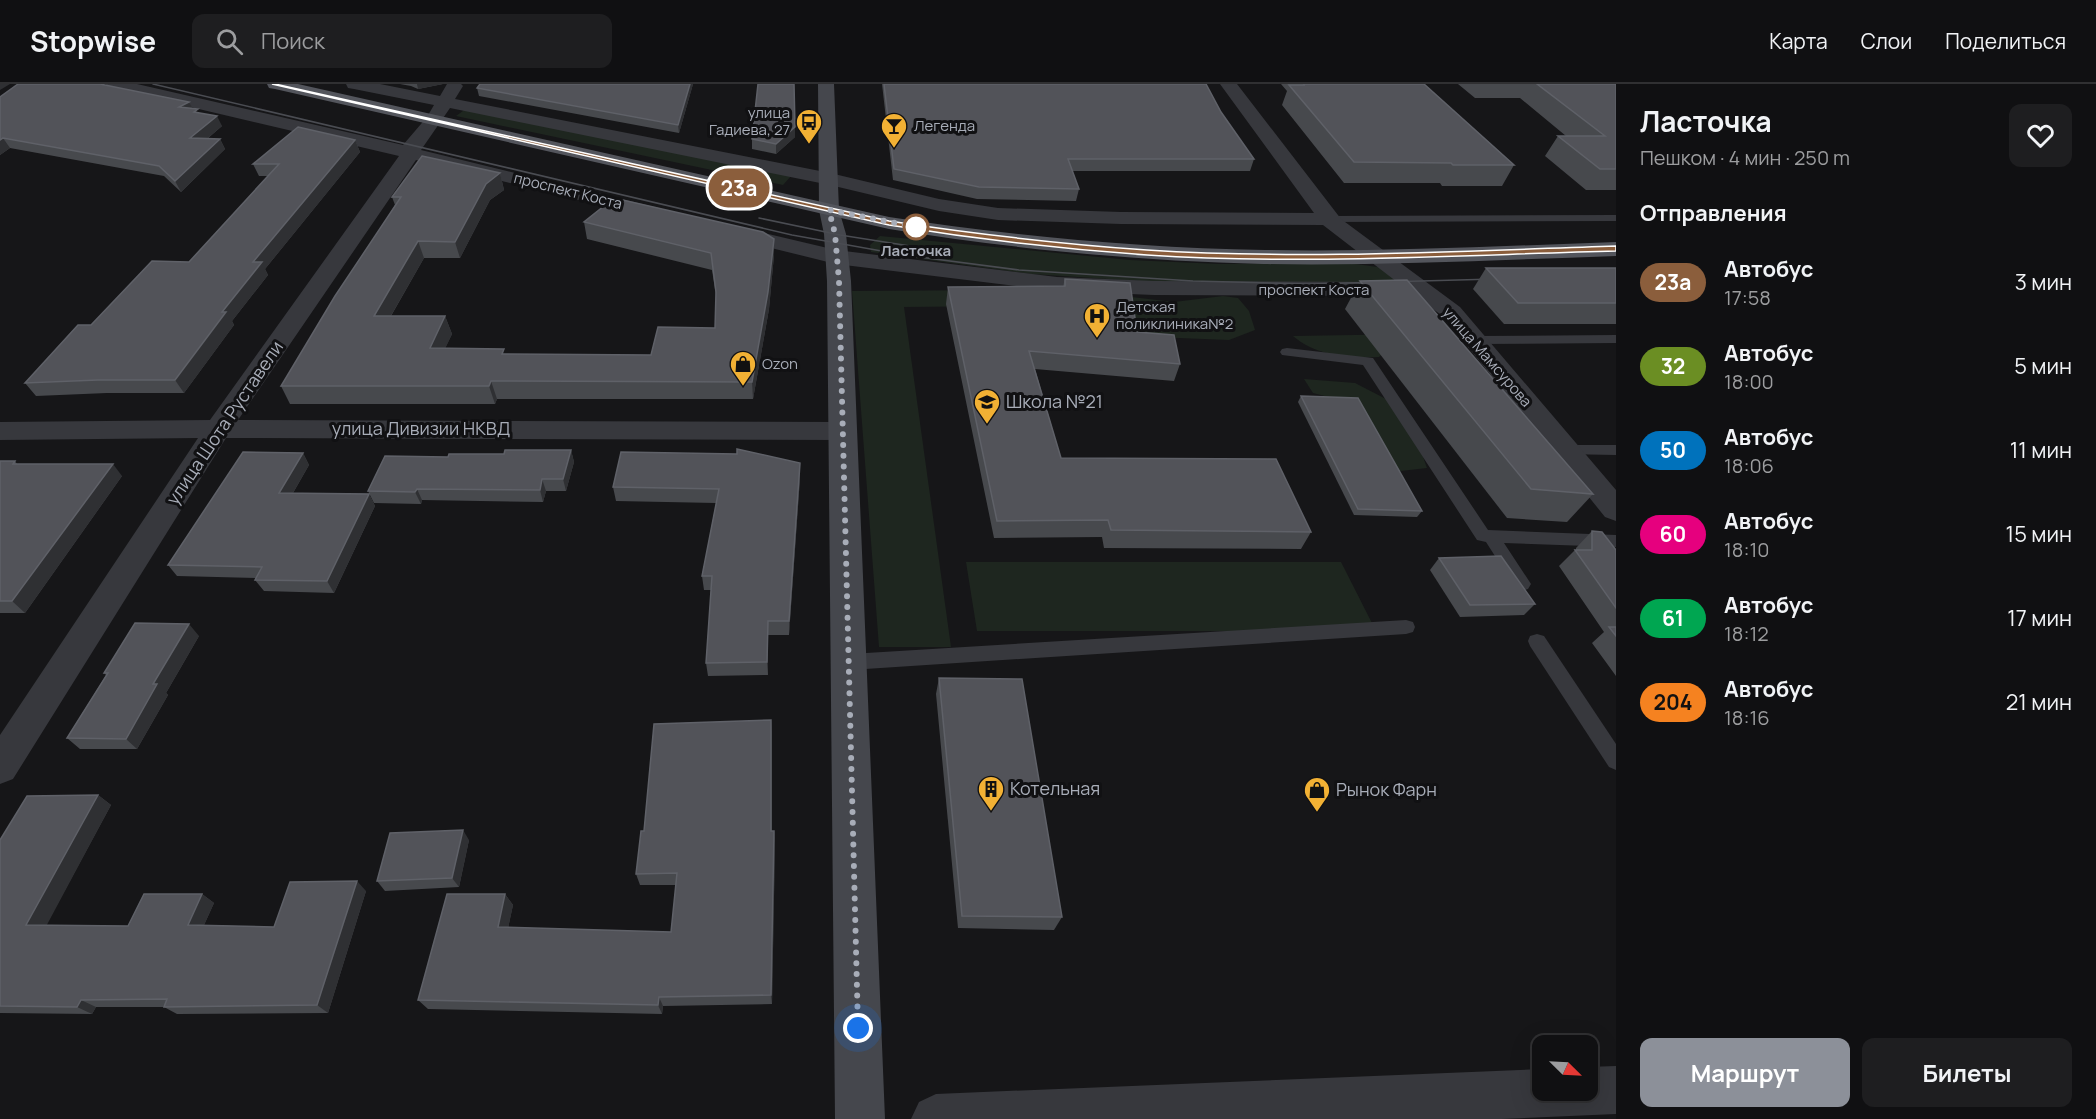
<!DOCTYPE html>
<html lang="ru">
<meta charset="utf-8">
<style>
:root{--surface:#101012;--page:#1e1e20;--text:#f1f3f6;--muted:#9c9d9f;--line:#303032;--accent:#8c9099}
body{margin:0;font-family:Manrope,sans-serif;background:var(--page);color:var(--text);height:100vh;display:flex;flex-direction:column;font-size:22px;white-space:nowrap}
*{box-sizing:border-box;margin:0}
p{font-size:20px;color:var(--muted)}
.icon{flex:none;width:33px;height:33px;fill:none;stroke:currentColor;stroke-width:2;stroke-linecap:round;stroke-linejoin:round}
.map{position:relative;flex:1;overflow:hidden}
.details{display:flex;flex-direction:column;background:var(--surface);width:480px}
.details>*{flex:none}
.badge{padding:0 12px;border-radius:20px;font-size:21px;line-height:39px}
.needle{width:39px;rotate:114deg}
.tools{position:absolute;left:1532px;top:951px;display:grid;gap:12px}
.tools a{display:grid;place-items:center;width:66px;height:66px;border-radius:12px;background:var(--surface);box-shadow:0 6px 24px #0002,0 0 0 2px var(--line);font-size:30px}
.you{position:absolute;width:30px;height:30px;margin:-15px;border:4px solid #fff;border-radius:50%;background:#1a73e8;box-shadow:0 0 0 9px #1a73e833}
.map>.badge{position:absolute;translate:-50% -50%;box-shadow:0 0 0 3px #fff}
h2{padding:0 24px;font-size:22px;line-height:54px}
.round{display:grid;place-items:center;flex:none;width:63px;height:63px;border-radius:12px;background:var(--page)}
.summary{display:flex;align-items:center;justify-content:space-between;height:102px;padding:0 24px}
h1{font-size:28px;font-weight:700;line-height:45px}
.action{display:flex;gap:12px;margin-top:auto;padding:12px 24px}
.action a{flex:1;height:69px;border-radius:12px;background:var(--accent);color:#fff;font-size:24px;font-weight:700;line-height:69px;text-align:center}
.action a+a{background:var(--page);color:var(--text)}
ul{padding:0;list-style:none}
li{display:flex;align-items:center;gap:18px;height:84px;padding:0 24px}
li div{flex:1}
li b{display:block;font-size:22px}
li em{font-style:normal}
li .badge{min-width:66px;font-weight:700;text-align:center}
header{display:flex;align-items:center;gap:36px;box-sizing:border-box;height:84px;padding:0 30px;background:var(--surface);border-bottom:2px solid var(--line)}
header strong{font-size:28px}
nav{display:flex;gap:33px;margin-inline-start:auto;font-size:21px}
.search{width:420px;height:54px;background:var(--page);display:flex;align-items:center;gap:15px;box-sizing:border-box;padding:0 21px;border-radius:12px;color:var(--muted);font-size:22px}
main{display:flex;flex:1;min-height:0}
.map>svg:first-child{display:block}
.green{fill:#1e261f}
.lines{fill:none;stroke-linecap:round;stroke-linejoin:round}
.lane{fill:#37383d;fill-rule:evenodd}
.street{fill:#37383d;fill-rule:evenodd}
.secondary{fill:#45474d;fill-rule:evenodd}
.primary{fill:#53555c;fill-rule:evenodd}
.tram{stroke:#4a4c52;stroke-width:1.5}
.wall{fill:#47494d}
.shaded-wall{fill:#2f3033}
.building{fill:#525359;stroke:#5f6168;stroke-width:1.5}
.line{fill:#8b5e3c;stroke:#fff;stroke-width:1.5}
.walk{stroke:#a8adb8;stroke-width:6;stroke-dasharray:0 10.8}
.stop-dot{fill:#fff;stroke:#8b5e3c;stroke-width:3}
.labels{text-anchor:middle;stroke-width:6;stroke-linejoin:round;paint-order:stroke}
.far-poi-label{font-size:15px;fill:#a8adb8;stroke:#111113;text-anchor:start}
.far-street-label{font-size:15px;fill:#a8adb8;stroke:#111113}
.far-stop-label{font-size:15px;font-weight:bold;fill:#a8adb8;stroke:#111113}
.poi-label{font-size:18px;fill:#a8adb8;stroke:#111113;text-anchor:start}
.street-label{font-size:18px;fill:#a8adb8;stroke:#111113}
</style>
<header>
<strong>Stopwise</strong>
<div class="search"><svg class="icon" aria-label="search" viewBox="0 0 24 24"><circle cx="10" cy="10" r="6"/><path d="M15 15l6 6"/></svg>Поиск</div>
<nav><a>Карта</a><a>Слои</a><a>Поделиться</a></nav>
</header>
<main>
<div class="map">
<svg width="1616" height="1035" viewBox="0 0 1616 1035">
<rect width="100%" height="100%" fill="#161618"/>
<g class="green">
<polygon points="467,24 792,91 783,101 456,32"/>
<polygon points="880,152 1130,176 1219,180 1348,179 1385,184 1401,201 1185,200 1031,190 871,168 870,161"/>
<polygon points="1006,206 1010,222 904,223 951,563 879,563 852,207"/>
<polygon points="1123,212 1174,218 1223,212 1238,214 1249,227 1255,246 1229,256 1129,252"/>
<path d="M1415 250 1388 264 1379 273C1349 274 1316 272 1293 252Z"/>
<polygon points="1304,295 1355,299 1386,315 1422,370 1427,384 1392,388 1344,317 1313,309"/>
<polygon points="966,478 1341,478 1376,547 977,547"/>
</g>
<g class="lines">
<g class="lane">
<polygon points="1616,131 1616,137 1329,138 1323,135 1329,132"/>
<polygon points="1616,251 1616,259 1475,260 1468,256 1475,252"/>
<polygon points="1287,264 1373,274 1488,446 1616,451 1616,463 1504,459 1531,500 1528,505 1522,507 1516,505 1486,458 1477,456 1363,281 1282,271 1280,268 1282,265"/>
<polygon points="1567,361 1616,361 1616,371 1562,370 1559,366"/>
<polygon points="1406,536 1413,538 1415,543 1413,548 1406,550 850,586 843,583 840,578 843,573 850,570"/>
<polygon points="1537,550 1544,552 1616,660 1616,686 1609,683 1530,562 1528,557 1530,552"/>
</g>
<g class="street">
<polygon points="106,0 137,0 403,61 427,33 434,21 354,5 348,4 346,0 380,0 440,12 447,0 461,0 463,2 455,15 830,89 939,115 998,124 1121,128 1314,129 1220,0 1237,0 1341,135 1460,223 1616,406 1616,437 1605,433 1444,233 1415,212 1154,211 1057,207 836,180 723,152 720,147 723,142 731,141 836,166 1057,193 1154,197 1397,198 1323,141 1121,140 998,136 939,127 830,101 450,24 421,66 659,124 662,128 659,132 652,134 416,76 238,336 842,338 852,341 856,347 852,353 842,356 226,354 13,695 0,700 0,651 198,354 0,356 0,338 210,336 399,72 114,5 108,4"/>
<polygon points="1616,982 1616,1030 1502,1035 911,1035 919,1018 936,1010 1542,985 1542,1006 1587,1006 1587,983"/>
</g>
<polygon class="secondary" points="818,0 834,0 839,126 846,150 851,197 885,1035 835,1035 827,197 824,150 819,126"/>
<path class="primary" d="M267 0H298L889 133C1014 152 1139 164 1265 166 1382 168 1499 162 1616 158V172C1498 176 1381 182 1263 180 1137 177 1013 165 889 145L275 5 269 4Z"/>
<g class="tram">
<polyline points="153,0 792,151 904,171 1019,186 1193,197 1310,200 1495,195"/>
<polyline points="759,134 840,151 910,162"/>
</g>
</g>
<g class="wall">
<polygon points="400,0 443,0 418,5 411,2"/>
<polygon points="693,0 679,49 479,12 477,4"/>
<polygon points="794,0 795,53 776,70 752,65 752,55"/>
<polygon points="882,0 1206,0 1221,28 1254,75 1250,87 1072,87 1079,105 1076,117 977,115 893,96"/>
<polygon points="1281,0 1424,0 1514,81 1502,102 1442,102 1440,99 1344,99 1282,21 1287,7"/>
<polygon points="1458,0 1616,0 1616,106 1586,106 1545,72 1558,52 1566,52 1520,14 1475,14"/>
<polygon points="0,13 189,18 192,25 222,42 207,55 220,55 225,65 181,108 164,92 10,64 0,71"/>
<polygon points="355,56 360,68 265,185 268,191 232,237 234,241 184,309 107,309 36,312 25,299 91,241 189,178 268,92 259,92 253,80"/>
<polygon points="500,89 504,106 490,116 460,174 424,174 391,232 445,232 452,250 445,264 506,270 651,271 715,244 716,212 712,186 587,155 584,138 774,155 774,171 769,225 753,315 497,315 495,320 290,320 281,302 395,121 392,113"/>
<polygon points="1486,184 1616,184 1616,240 1504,240 1473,205"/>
<polygon points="1065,195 1180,280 1174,297 1035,285 1061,374 1311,448 1301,465 1104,464 1102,453 994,454 946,220 948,203 1063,202"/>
<polygon points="1360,197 1593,410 1567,438 1507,434 1345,225"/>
<polygon points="1301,312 1422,427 1417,433 1354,431 1298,318"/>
<polygon points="571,366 574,378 566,407 546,407 543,418 422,416 421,420 374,419 368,407 448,373 504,370"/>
<polygon points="303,369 309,381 293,409 369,410 375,422 334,509 264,507 255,496 256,494 177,492 168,481"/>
<polygon points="0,377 15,377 17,380 122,392 25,529 0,529"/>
<polygon points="800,379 800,394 789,551 768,551 768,591 708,592 706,579 711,506 704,506 702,492 716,419 616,417 613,403"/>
<polygon points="1592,447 1616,466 1616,592 1592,559 1604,548 1559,482 1575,466 1576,466 1576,464"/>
<polygon points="1439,474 1535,520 1524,531 1460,533 1430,486"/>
<polygon points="199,552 166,609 168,611 137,665 80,665 67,654 106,591 104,589"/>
<polygon points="939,594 1062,833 1054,846 958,844 936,610"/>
<polygon points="771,636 772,747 774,747 775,759 772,920 663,922 662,930 428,925 418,916 505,810 513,821 508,844 671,848 676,801 640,801 636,790 644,747"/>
<polygon points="98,711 111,721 46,841 128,842 202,810 214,819 204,841 274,843 366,807 328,929 177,930 164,923 96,923 92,930 0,929 0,756"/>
<polygon points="469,756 459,803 385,807 377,797"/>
</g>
<g class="shaded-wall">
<polygon points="0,0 10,0 0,6"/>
<polygon points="417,0 443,0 418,5"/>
<polygon points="690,0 693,0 679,49 678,41"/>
<polygon points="189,18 194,27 179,23"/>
<polygon points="217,32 222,42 195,65 190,54"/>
<polygon points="795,43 795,53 776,70 776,60"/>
<polygon points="3,54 10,64 0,71 0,56"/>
<polygon points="220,55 225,65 181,108 175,97"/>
<polygon points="355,56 360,68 265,185 268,191 232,237 234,241 184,309 175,296 222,228 253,178"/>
<polygon points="500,89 504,106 490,116 460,174 455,158 486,100"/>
<polygon points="774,155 774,171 769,225 753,315 752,298"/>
<polygon points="418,157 424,174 381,249 374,232"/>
<polygon points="445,232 452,250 437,282 430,264"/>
<polygon points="491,297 497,315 495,320 489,302"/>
<polygon points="571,366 574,378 566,407 563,395"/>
<polygon points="303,369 309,381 286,421 279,409"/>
<polygon points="800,379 800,394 789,551 789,537"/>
<polygon points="113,380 122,392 25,529 12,517"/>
<polygon points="542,395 546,407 543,418 540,406"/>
<polygon points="417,405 422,416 421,420 415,408"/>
<polygon points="369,410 375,422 334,509 327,497"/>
<polygon points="768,537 768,591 767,578"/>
<polygon points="189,540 199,552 166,609 168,611 137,665 126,655 153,600"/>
<polygon points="771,636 772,649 772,759 771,747"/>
<polygon points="98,711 111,721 42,850 26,841"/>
<polygon points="463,746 469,756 459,803 452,794"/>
<polygon points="774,747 775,759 772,920 771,911"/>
<polygon points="357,797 366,807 328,929 317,921"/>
<polygon points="202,810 214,819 200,850 188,841"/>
<polygon points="505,810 513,821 506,854 498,843"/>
<polygon points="659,913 663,922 662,930 658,921"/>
<polygon points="81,916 96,923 92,930 77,923"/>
</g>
<g class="building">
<polygon points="18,0 100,0 189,18 179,23 198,25 194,28 217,32 190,54 220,55 175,97 159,82 3,54 0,56 0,13"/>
<polygon points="480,0 690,0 678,41 477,4"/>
<polygon points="758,0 794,0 795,43 776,60 752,55"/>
<polygon points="884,0 1206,0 1221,28 1254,75 1068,75 1079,105 979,103 894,85"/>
<polygon points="1303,0 1424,0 1514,81 1453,81 1451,79 1354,78 1289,1 1305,1"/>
<polygon points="1537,0 1616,0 1616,85 1600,85 1558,52 1605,52"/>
<polygon points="298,43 355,56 253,178 262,178 222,228 226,228 175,296 98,296 25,299 78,241 91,241 152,177 189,178 279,80 253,80"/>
<polygon points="422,72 500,89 486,100 455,158 418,157 374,232 445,232 430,264 504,265 502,270 651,271 658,243 715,244 716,208 711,169 584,138 614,114 763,148 774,155 768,208 752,298 491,297 489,302 281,302 335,212 401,113 392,113"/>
<polygon points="1486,184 1616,184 1616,219 1518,219"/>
<polygon points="1065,195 1130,199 1137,248 1174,251 1180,280 1029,267 1061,374 1276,375 1311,448 1111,446 1108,436 997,437 948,203 1065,202"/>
<polygon points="1407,196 1593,410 1531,405 1360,197"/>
<polygon points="1301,312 1358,314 1422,427 1358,425"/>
<polygon points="737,365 800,379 789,537 768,537 767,578 706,579 712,492 702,492 719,405 613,403 621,368 737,370"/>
<polygon points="505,366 571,366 563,395 542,395 540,406 417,405 415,408 368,407 385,372 448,373 449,370 504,370"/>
<polygon points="243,368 303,369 279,409 369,410 327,497 255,496 262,483 168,481"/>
<polygon points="0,377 15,377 13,380 113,380 12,517 0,517"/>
<polygon points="1592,447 1602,448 1616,466 1616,524 1575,466 1592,466"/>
<polygon points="1501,472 1535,520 1470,521 1439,474"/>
<polygon points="135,539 189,540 153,600 157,600 126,655 67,654 108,589 104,589"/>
<polygon points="1609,543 1616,543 1616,552"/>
<polygon points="939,594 1022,595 1062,833 962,832"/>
<polygon points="771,636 771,747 774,747 771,911 659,913 658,921 418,916 447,810 505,810 498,843 671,848 677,789 636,790 641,747 644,747 654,640"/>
<polygon points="98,711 26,841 128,842 144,810 202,810 188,841 274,843 290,798 357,797 317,921 164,923 167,915 81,916 77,923 0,922 0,756 27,712"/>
<polygon points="463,746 452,794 377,797 390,749"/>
</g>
<path class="line" d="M272 0H275L889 137C975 150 1061 160 1147 166 1303 176 1460 167 1616 162V167C1460 171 1303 181 1147 171 1061 165 975 155 889 141Z"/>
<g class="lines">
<polyline class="walk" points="858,944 839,197 835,150 829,126 916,143"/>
</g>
<defs>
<g id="bus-pin" transform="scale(1.35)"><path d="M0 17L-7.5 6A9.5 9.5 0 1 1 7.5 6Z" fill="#f2b134" stroke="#111113"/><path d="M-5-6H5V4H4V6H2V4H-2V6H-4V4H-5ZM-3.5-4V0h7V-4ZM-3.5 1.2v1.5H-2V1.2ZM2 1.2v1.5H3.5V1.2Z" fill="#111"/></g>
<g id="bar-pin" transform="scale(1.35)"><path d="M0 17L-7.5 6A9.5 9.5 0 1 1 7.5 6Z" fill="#f2b134" stroke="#111113"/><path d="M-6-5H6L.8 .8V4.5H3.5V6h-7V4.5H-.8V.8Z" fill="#111"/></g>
<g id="hospital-pin" transform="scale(1.35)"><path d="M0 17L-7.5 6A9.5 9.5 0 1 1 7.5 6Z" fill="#f2b134" stroke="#111113"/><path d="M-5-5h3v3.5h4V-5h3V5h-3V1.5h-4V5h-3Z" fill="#111"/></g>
<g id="shop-pin" transform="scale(1.35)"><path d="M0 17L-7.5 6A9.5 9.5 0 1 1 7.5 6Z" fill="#f2b134" stroke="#111113"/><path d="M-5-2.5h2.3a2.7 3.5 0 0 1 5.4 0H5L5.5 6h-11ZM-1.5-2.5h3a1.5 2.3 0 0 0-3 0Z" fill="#111"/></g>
<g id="school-pin" transform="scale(1.35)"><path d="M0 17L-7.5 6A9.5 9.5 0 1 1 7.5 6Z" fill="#f2b134" stroke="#111113"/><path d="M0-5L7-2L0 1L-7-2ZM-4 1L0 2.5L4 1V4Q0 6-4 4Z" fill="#111"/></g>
<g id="building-pin" transform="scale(1.35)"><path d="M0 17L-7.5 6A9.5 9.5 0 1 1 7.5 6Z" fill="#f2b134" stroke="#111113"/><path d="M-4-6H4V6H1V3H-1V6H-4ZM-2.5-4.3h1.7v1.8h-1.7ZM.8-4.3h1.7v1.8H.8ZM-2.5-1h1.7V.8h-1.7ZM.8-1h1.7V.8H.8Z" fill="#111"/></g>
</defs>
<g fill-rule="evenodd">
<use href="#bus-pin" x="809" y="38"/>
<use href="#bar-pin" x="894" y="42"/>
<use href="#hospital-pin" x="1097" y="232"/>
<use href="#shop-pin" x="743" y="280"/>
<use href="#school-pin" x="987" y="318"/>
<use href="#building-pin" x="991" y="705"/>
<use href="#shop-pin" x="1317" y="706"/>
</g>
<circle class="stop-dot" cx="916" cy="143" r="12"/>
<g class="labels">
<g class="far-poi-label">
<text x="790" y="34" text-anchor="end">улица<tspan x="790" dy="17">Гадиева, 27</tspan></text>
<text x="914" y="47">Легенда</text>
<text x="1116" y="228">Детская<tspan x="1116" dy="17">поликлиника№2</tspan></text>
<text x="762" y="285">Ozon</text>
</g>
<g class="far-street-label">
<text transform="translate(568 107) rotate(14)" y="5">проспект Коста</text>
<text x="1314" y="211">проспект Коста</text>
<text transform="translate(1487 273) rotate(49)" y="5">улица Мамсурова</text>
</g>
<g class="far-stop-label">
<text x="916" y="172">Ласточка</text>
</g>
<g class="poi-label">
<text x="1006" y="324">Школа №21</text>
<text x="1010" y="711">Котельная</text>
<text x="1336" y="712">Рынок Фарн</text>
</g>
<g class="street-label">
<text transform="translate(225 339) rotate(-56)" y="6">улица Шота Руставели</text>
<text x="421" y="351">улица Дивизии НКВД</text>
</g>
</g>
</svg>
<div class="tools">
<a><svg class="needle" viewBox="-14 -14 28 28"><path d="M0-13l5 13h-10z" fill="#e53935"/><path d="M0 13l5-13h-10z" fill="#9c9d9f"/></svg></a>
</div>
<div class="you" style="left:858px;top:944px"></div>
<b class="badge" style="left:739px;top:104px;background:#8b5e3c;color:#fff">23a</b>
</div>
<section class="details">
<div class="summary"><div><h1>Ласточка</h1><p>Пешком · 4 мин · 250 m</p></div><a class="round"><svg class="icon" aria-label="heart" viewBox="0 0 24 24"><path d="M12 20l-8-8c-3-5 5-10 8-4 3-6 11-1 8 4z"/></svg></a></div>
<h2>Отправления</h2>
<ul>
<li><span class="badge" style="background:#8b5e3c;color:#fff">23a</span><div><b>Автобус</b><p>17:58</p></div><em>3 мин</em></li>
<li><span class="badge" style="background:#6b8e23;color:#fff">32</span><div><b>Автобус</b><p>18:00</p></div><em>5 мин</em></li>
<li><span class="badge" style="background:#0072bc;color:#fff">50</span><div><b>Автобус</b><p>18:06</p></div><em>11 мин</em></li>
<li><span class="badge" style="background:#e6007e;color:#fff">60</span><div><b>Автобус</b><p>18:10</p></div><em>15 мин</em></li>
<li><span class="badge" style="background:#00a651;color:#fff">61</span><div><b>Автобус</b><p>18:12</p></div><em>17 мин</em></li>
<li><span class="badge" style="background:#f58220;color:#111">204</span><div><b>Автобус</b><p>18:16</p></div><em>21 мин</em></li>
</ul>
<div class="action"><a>Маршрут</a><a>Билеты</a></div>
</section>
</main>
